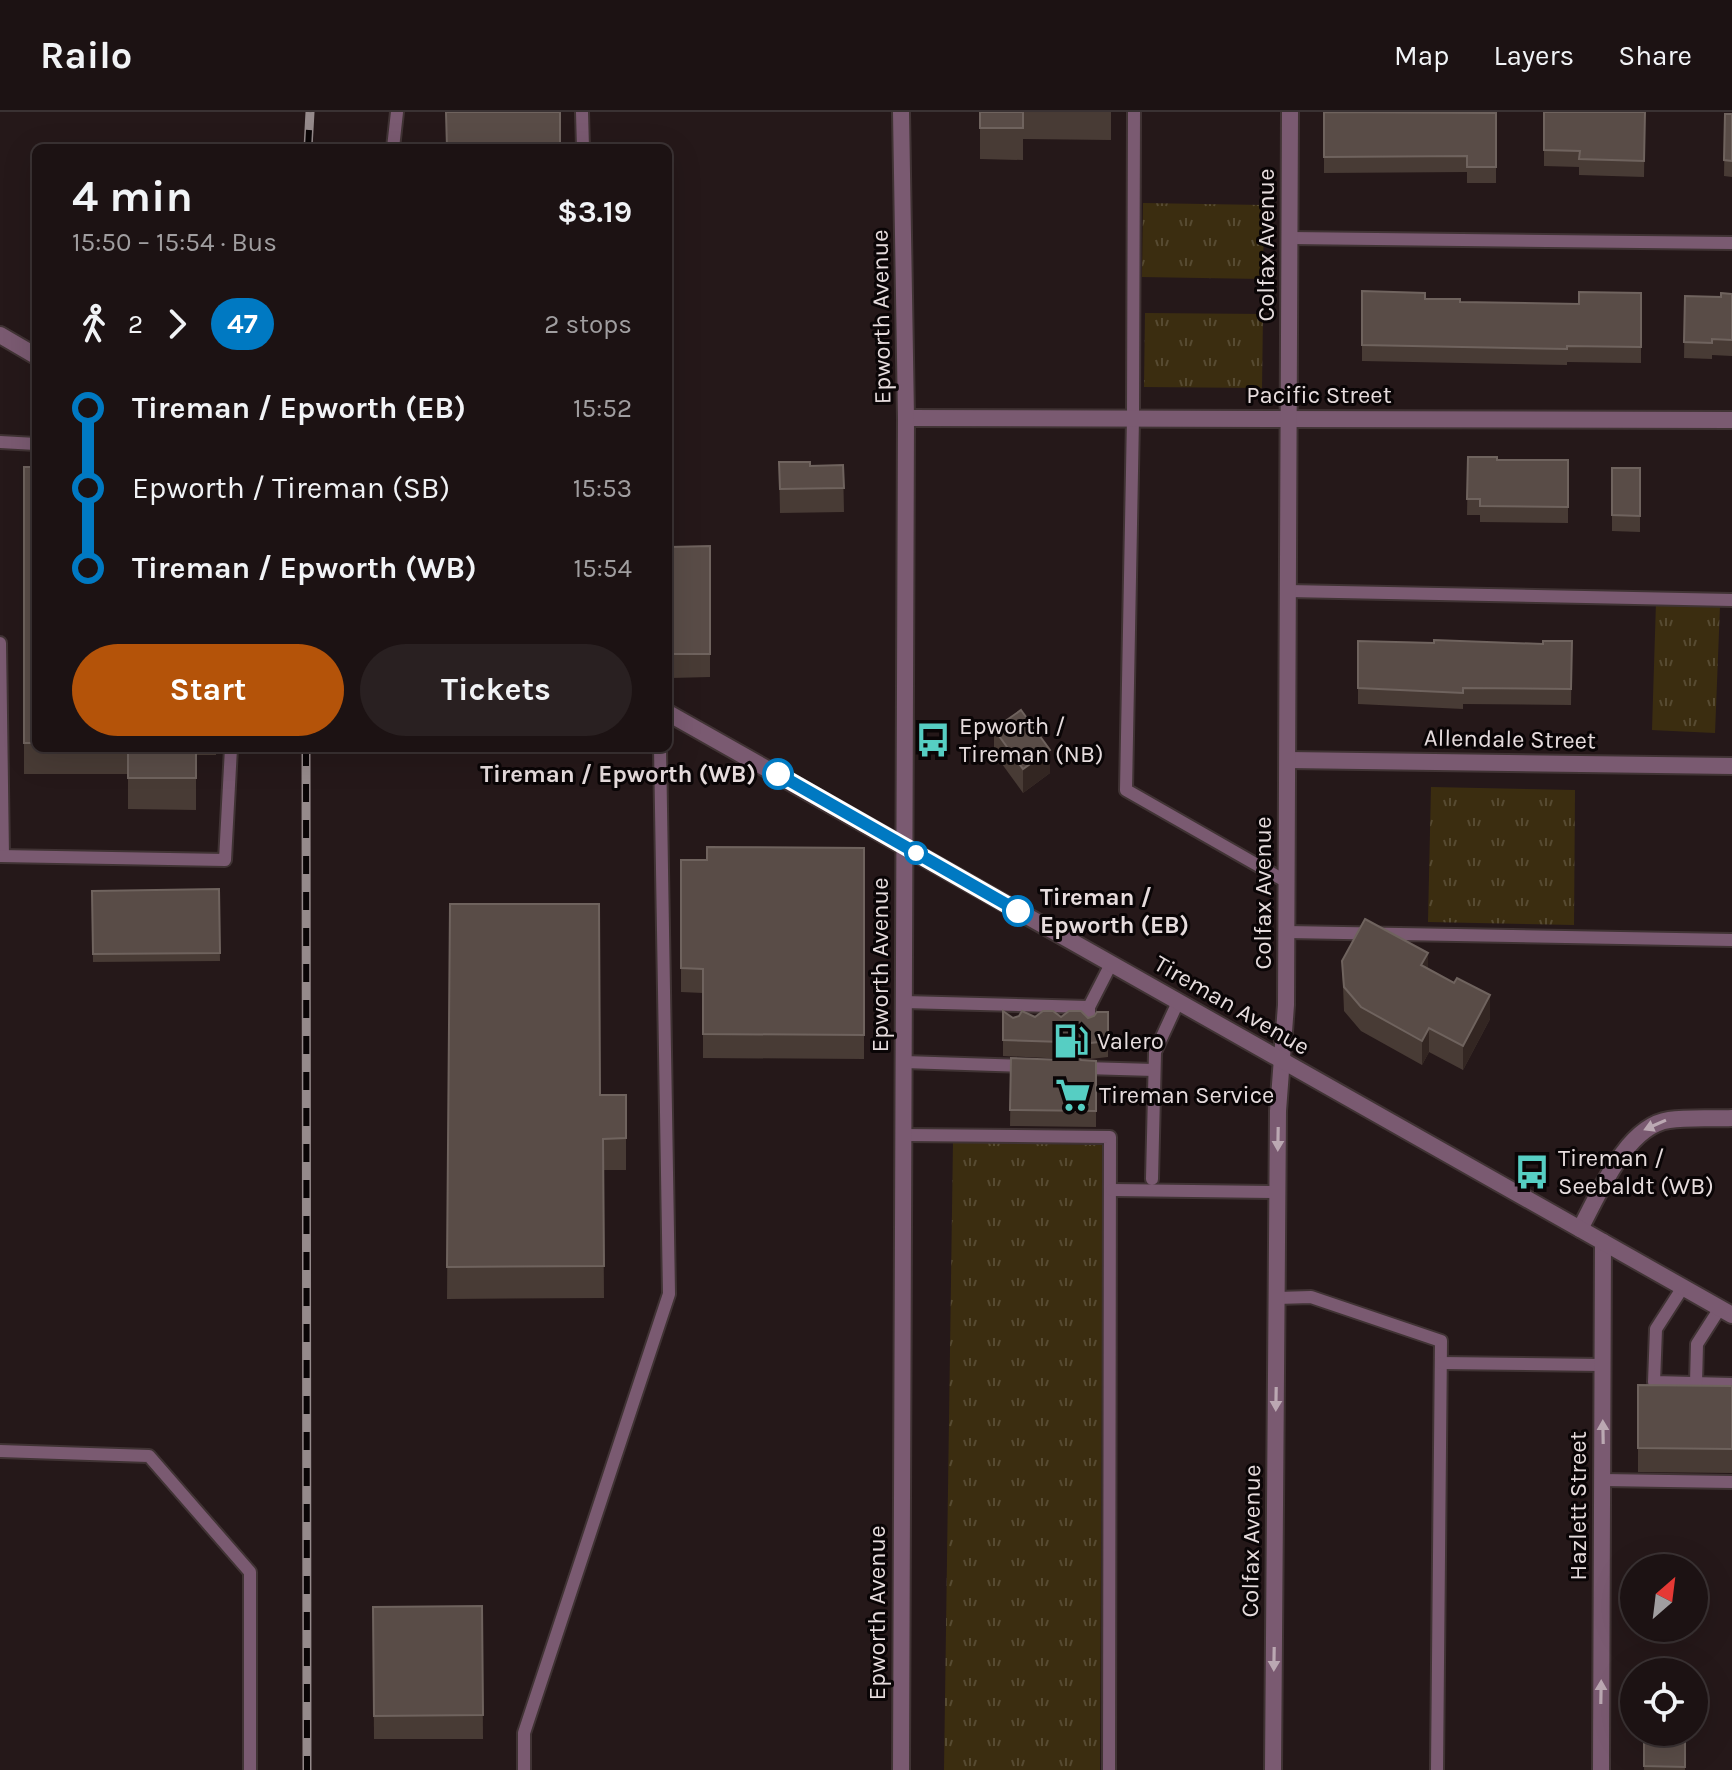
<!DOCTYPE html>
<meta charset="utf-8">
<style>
:root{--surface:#1c1213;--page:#292021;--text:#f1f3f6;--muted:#a09ea0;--line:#3a3233;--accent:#b45309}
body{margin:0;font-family:Karla,sans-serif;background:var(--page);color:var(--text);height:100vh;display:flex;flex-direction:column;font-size:30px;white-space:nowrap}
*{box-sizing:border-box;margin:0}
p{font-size:26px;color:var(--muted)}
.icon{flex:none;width:44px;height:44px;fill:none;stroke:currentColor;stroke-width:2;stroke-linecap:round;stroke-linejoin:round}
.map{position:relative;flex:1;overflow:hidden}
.sheet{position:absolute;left:32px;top:32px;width:640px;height:608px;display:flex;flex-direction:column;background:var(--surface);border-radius:12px;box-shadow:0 8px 32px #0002,0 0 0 2px var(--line)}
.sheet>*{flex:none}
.badge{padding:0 16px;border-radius:26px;font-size:28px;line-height:52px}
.needle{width:52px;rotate:28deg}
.tools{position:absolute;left:1620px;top:1442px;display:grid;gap:16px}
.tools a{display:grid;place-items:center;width:88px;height:88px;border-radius:50%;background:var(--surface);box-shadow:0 8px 32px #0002,0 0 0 2px var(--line);font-size:40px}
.map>.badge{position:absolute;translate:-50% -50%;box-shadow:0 0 0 4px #fff}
.legs{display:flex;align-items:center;gap:12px;height:88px;padding:0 40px;font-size:26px}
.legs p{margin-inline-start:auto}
.summary{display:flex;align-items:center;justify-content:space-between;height:136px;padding:0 40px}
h1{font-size:44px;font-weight:700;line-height:60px}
.button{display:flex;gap:16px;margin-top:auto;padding:16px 40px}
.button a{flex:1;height:92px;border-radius:48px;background:var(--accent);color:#fff;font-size:32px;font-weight:700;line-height:92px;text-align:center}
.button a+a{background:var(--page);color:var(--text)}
ul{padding:0 40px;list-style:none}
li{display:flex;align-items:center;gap:28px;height:80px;font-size:30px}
li i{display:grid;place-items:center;width:12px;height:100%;margin:0 10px;background:currentColor}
li i::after{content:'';width:20px;height:20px;margin:-10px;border:6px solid;border-radius:50%;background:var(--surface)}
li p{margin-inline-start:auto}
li:first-child i{background:linear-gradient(#0000 50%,currentColor 0)}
li:last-child i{background:linear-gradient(currentColor 50%,#0000 0)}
header{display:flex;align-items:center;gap:48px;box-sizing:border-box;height:112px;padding:0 40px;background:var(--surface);border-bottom:2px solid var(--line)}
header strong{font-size:38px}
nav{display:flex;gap:44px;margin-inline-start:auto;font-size:28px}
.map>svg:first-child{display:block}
.grass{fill:url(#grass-tufts)}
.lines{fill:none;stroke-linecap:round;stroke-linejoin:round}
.service-casing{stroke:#403334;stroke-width:16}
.minor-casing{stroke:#403334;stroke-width:20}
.tertiary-casing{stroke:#403334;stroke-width:20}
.service{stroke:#7a5a71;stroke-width:12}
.minor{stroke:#7a5a71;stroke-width:16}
.tertiary{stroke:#7a5a71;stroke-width:16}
.rail-casing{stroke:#958a8b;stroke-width:9}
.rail{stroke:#0a0506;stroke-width:6;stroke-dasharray:18;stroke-linecap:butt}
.wall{fill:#483b35}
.shaded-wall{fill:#332622}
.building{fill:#594c47;stroke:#6f635e;stroke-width:2}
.oneway{fill:#bba8b2}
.line-1-casing{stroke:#fff;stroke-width:18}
.line-1{stroke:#0079c2;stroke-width:12}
.stop-1-dot{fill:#fff;stroke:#0079c2;stroke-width:4}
.labels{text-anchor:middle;stroke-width:6;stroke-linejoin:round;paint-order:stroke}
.street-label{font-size:24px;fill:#e6dcdd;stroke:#0a0506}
.poi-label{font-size:24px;fill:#e6dcdd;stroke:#0a0506;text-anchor:start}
.stop-label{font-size:24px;font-weight:bold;fill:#e6dcdd;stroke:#0a0506;text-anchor:end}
</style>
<header>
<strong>Railo</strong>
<nav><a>Map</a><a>Layers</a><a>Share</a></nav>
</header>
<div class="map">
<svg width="1732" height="1658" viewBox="0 0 1732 1658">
<defs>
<pattern id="grass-tufts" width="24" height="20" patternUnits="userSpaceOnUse" patternTransform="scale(2)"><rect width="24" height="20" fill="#3b2d10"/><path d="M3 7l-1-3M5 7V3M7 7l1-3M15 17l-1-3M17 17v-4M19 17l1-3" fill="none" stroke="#574b32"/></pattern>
</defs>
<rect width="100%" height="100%" fill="#251819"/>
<g class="grass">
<polygon points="1143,91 1264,93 1263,167 1142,165"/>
<polygon points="1145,201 1263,202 1262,276 1144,275"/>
<polygon points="1656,491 1720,494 1715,621 1652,618"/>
<polygon points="1431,675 1575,678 1574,813 1428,810"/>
<polygon points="953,1030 1103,1033 1100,1658 944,1658"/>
</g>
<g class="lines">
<g class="service-casing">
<g id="service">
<polyline points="582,0 583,36"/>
<polyline points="1134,0 1133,306 1126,678 1287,770"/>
<polyline points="393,36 397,0"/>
<polyline points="1290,126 1732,131"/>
<polyline points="0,330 36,332"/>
<polyline points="1288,479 1732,488"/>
<polyline points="0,531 3,744"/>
<polyline points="0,744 225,748 231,636"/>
<polyline points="1287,820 1732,828"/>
<polyline points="904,890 1089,895"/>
<polyline points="1089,913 1089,895 1111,852"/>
<polyline points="904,950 1024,954"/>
<polyline points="1085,956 1154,958"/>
<polyline points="903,1023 1110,1025 1109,1658"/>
<polyline points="1152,1067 1155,940 1178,890"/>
<polyline points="1112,1078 1277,1080"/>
<polyline points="1683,1175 1656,1217 1654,1270 1732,1272"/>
<polyline points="1277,1186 1311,1185 1441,1229 1437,1658"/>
<polyline points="1441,1251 1602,1253"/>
<polyline points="1696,1271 1697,1232 1720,1196"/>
<polyline points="0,1339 149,1344 250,1460 250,1658"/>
<polyline points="1603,1368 1732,1370"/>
<polyline points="524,1658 524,1621 669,1182 660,636"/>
</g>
</g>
<g class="minor-casing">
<g id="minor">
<polyline points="906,306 1732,308"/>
<polyline points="1288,648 1732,654"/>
<path d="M1580 1117C1599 1082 1626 1014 1669 1008 1689 1005 1711 1007 1732 1006"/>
<polyline points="901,1658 906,306 901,0"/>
<polyline points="1273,1658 1278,999 1286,893 1290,0"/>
<polyline points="1601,1658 1603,1130"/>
</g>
</g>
<g class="tertiary-casing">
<g id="tertiary">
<polyline points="0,223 36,244"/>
<polyline points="668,601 1732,1203"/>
</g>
</g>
<use href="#service" class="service"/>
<use href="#minor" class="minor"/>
<use href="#tertiary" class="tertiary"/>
<g class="rail-casing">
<g id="rail">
<polyline points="308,36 310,0"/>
<polyline points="306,636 307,1658"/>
</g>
</g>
<use href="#rail" class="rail"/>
</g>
<g class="wall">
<polygon points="980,0 1111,0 1111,28 1023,27 1023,48 980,47"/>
<polygon points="1324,0 1496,1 1496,71 1467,71 1467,60 1324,61"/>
<polygon points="1645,0 1644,65 1579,63 1579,55 1544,54 1544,38"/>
<polygon points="1725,2 1732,2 1732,65 1724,64"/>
<polygon points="1362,179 1425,187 1460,190 1579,192 1641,181 1641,251 1567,250 1567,253 1362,249"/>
<polygon points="1732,182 1732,244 1712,243 1712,247 1684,246 1685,184 1721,185"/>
<polygon points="1468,345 1497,348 1568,348 1568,411 1480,410 1480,403 1467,403"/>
<polygon points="779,350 810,354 843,353 844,400 780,401"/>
<polygon points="24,355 36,355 36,636 216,636 216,643 196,643 196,698 128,697 128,662 24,662"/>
<polygon points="1612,356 1640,356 1640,420 1612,419"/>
<polygon points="710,434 710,565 671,566 670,435"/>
<polygon points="1358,529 1543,532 1572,529 1571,593 1463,592 1463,597 1358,592"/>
<polygon points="994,617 1050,661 1023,681 994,641"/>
<polygon points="864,736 864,947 703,946 703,881 681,880 681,748 707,748"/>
<polygon points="219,777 220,849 93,850 92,779"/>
<polygon points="450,792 600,983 626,983 626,1058 603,1058 604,1186 447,1187"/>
<polygon points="1342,849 1428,856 1490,907 1463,958 1429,940 1422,953 1361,919 1344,899"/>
<polygon points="1003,899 1013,906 1088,906 1108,900 1108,945 1081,948 1096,949 1096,1015 1010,1014 1011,946 1064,948 1066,947 1003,944"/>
<polygon points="1732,1274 1732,1361 1638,1360 1638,1336"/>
<polygon points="482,1494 483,1627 374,1627 373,1495"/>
<polygon points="1644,1627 1685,1628 1685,1658 1644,1658"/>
</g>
<g class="shaded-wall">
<polygon points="1050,638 1050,661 1023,681 1023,657"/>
<polygon points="1428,841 1428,865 1421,853"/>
<polygon points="1490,883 1490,907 1463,958 1463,934"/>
<polygon points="1429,916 1429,940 1422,953 1422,929"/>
<polygon points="1081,932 1081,948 1076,939"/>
</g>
<g class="building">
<polygon points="446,0 560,0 560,36 447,36"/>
<rect x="980" y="0" width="43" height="16"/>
<polygon points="1324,0 1496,1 1496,55 1467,55 1467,44 1324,45"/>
<polygon points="1544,0 1645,0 1644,49 1579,47 1580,39 1544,38"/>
<polygon points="1725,2 1732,2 1732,49 1724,48"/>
<polygon points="1362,179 1425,181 1425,187 1460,187 1460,190 1579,192 1579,180 1641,181 1641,235 1567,234 1567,237 1362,233"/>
<polygon points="1721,181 1732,182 1732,228 1712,227 1712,231 1684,230 1685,184 1721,185"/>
<polygon points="1468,345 1497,345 1497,348 1568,348 1568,395 1480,394 1480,387 1467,387"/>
<polygon points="779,350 810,350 810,354 843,353 844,376 780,377"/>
<rect x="24" y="355" width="12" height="276"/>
<polygon points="1612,356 1640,356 1640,404 1612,403"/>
<polygon points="710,434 710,542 671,542 670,435"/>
<polygon points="1434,528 1543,532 1543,529 1572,529 1571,577 1463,576 1463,581 1358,576 1358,529 1434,531"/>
<polygon points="1021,598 1050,638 1023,657 994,617"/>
<rect x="128" y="636" width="68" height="30"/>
<polygon points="707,735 864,736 864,923 703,922 703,857 681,856 681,748 707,748"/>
<polygon points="219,777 220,841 93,842 92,779"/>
<polygon points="450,792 599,792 600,983 626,983 626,1026 603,1027 604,1154 447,1155"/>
<polygon points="1365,807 1428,841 1421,853 1454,871 1457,866 1490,883 1463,934 1429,916 1422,929 1361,895 1344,875 1342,849"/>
<polygon points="1003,899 1013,906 1019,904 1022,899 1035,905 1043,899 1053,899 1061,905 1069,899 1081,899 1088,906 1094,904 1097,900 1108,900 1108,929 1081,932 1076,939 1081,948 1096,949 1096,999 1010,998 1011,946 1064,948 1070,944 1072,939 1068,932 1063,930 1003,928"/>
<polygon points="1638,1273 1732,1274 1732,1337 1638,1336"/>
<polygon points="482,1494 483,1603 374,1604 373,1495"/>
<polygon points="1644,1627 1685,1628 1685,1655 1644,1654"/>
</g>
<defs><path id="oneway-solid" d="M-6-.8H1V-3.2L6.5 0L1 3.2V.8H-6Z" transform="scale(2)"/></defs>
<g class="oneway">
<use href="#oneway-solid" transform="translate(1655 1013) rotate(156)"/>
<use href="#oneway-solid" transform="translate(1278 1027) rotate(91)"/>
<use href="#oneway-solid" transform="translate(1276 1287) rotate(91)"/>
<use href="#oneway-solid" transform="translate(1603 1320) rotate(-91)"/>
<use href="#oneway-solid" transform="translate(1274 1547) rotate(91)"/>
<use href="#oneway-solid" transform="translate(1601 1580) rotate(-89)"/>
</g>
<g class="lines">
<g class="line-1-casing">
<polyline id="line-1" points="778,662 1018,799"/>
</g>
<use href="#line-1" class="line-1"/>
</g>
<defs>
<g id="bus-bare" transform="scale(2.76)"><path d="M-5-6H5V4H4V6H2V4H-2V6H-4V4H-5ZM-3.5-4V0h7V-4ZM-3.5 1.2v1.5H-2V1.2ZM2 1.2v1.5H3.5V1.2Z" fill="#56cec3" stroke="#0a0506" stroke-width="2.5" paint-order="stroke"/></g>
<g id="fuel-bare" transform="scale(2.76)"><path d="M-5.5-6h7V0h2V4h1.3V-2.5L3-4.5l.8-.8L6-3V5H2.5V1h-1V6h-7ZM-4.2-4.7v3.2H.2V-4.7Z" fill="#56cec3" stroke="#0a0506" stroke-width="2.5" paint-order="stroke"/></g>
<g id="supermarket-bare" transform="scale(2.76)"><path d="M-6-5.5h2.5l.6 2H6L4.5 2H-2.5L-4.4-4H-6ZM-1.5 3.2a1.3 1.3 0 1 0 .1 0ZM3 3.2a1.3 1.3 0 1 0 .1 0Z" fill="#56cec3" stroke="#0a0506" stroke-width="2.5" paint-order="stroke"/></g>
</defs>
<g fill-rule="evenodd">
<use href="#bus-bare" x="933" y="628"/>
<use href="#fuel-bare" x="1071" y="929"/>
<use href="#supermarket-bare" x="1073" y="983"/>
<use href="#bus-bare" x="1532" y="1060"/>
</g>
<g class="stop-1-dot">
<circle cx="778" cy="662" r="14"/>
<circle cx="916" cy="741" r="10"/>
<circle cx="1018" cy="799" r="14"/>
</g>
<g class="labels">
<g class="street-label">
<text transform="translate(1266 133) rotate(-90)" y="8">Colfax Avenue</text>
<text transform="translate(881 205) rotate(-91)" y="8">Epworth Avenue</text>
<text x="1319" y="291">Pacific Street</text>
<text transform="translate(1510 627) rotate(1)" y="8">Allendale Street</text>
<text transform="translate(1263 781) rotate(-90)" y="8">Colfax Avenue</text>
<text transform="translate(880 853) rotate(-90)" y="8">Epworth Avenue</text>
<text transform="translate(1232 893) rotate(30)" y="8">Tireman Avenue</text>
<text transform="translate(1578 1394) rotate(-90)" y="8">Hazlett Street</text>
<text transform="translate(1251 1429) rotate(-89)" y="8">Colfax Avenue</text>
<text transform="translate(877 1501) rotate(-90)" y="8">Epworth Avenue</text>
</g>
<g class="poi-label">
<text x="959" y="622">Epworth /<tspan x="959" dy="28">Tireman (NB)</tspan></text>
<text x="1097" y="937">Valero</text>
<text x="1099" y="991">Tireman Service</text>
<text x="1558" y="1054">Tireman /<tspan x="1558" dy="28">Seebaldt (WB)</tspan></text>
</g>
<g class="stop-label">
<text x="756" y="670">Tireman / Epworth (WB)</text>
<text x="1040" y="793" text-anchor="start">Tireman /<tspan x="1040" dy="28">Epworth (EB)</tspan></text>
</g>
</g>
</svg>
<div class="tools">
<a><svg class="needle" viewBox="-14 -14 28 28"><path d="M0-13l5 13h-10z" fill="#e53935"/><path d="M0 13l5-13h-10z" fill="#a09ea0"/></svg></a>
<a><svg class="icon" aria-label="locate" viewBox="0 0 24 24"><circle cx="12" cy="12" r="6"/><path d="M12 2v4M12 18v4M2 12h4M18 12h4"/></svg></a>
</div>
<section class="sheet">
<div class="summary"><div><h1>4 min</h1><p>15:50 – 15:54 · Bus</p></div><b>$3.19</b></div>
<div class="legs"><svg class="icon" aria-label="walk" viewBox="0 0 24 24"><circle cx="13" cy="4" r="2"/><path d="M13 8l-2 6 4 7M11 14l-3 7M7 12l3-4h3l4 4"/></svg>2<svg class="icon" aria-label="forward" viewBox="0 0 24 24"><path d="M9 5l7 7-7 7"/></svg><b class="badge" style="background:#0079c2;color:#fff">47</b><p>2 stops</p></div>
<ul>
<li><i style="color:#0079c2"></i><b>Tireman / Epworth (EB)</b><p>15:52</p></li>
<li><i style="color:#0079c2"></i><span>Epworth / Tireman (SB)</span><p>15:53</p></li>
<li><i style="color:#0079c2"></i><b>Tireman / Epworth (WB)</b><p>15:54</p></li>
</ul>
<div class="button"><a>Start</a><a>Tickets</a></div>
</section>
</div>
